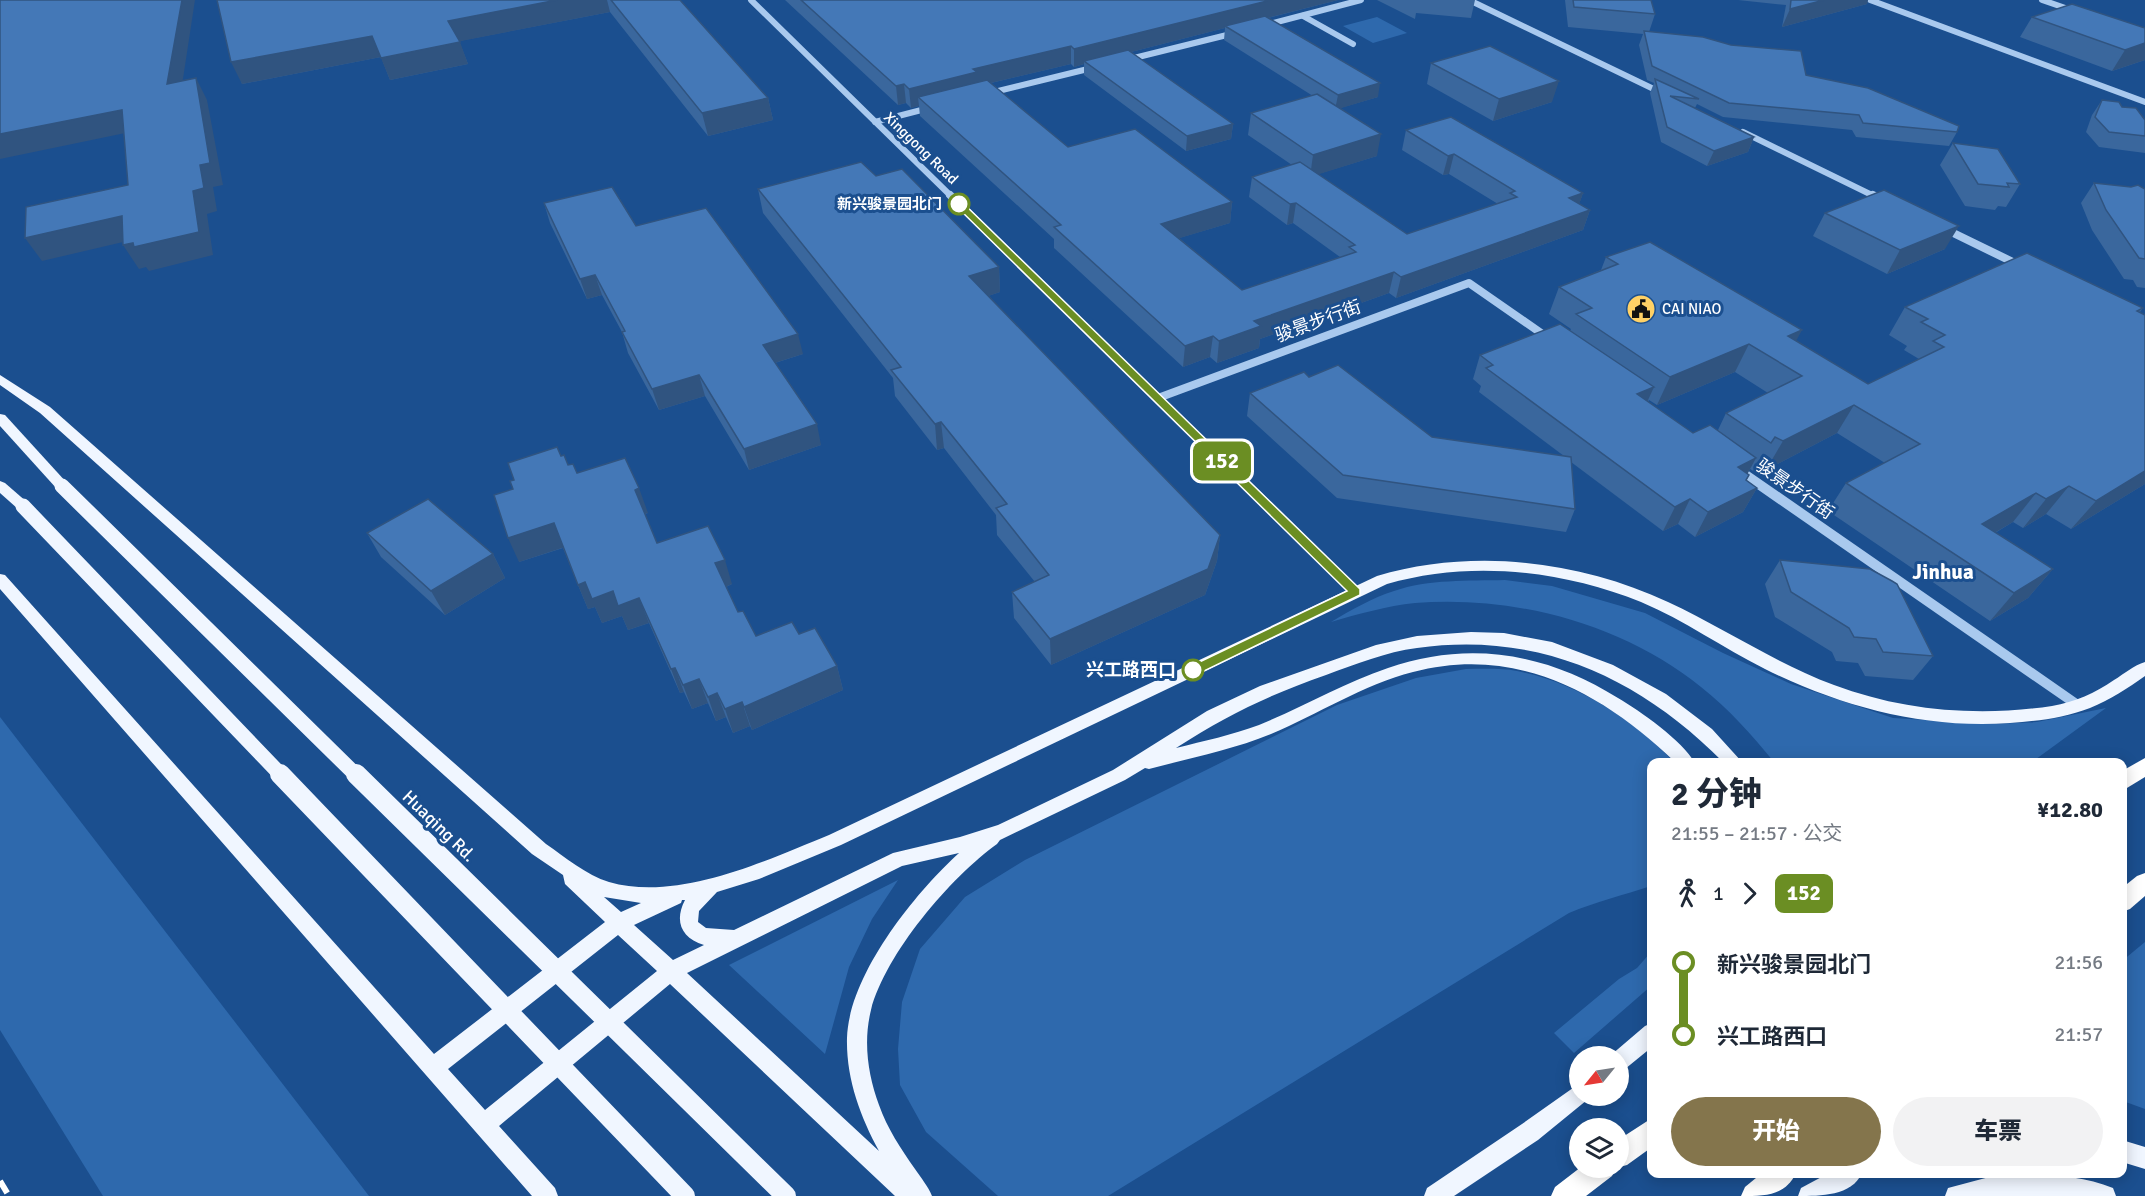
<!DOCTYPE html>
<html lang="zh">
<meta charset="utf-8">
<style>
:root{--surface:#fff;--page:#f2f2f3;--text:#1f2937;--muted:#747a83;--accent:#84754c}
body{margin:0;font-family:Signika,"Noto Sans SC",sans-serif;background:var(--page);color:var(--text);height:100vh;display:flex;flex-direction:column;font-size:22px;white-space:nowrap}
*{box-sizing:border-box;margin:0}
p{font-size:20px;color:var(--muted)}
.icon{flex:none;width:33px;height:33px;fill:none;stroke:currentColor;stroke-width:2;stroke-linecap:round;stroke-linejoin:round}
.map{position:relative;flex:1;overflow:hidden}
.drawer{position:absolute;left:1647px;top:758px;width:480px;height:420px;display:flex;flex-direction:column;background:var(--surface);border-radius:12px;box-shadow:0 3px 15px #0003}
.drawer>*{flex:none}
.badge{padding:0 12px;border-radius:9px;font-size:21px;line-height:39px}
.needle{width:39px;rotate:240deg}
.controls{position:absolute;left:1569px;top:1046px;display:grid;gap:12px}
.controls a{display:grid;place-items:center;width:60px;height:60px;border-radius:50%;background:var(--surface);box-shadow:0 3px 15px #0003;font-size:30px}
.map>.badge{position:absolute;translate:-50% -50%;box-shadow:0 0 0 3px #fff}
.legs{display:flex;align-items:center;gap:9px;height:66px;padding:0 24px;font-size:20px}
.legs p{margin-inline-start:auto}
.summary{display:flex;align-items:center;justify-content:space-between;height:102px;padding:0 24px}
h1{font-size:33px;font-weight:800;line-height:45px}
.primary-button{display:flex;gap:12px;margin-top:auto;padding:12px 24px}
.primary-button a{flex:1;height:69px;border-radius:36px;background:var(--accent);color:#fff;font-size:24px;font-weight:800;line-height:69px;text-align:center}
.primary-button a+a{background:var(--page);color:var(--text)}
ul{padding:0 24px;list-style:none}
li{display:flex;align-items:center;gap:21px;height:72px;font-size:22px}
li i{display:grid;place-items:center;width:9px;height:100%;margin:0 8px;background:currentColor}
li i::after{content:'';width:15px;height:15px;margin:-8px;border:4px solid;border-radius:50%;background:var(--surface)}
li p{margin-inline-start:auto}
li:first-child i{background:linear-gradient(#0000 50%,currentColor 0)}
li:last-child i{background:linear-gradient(currentColor 50%,#0000 0)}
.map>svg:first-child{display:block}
.green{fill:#2e69ad}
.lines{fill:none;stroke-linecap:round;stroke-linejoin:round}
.minor-far2{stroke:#a9c9ee;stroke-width:6}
.minor-far1{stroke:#a9c9ee;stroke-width:8}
.minor{stroke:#a9c9ee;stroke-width:10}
.major{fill:#f0f6ff;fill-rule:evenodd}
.highway{fill:#fff;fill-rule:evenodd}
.rail{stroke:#fff;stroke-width:6;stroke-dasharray:14 6;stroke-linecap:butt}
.major-bridge-far1{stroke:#f0f6ff;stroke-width:15}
.major-bridge{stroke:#f0f6ff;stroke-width:20}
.wall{fill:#3a679d;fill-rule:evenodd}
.shaded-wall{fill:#305480}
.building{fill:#4478b7;stroke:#305480;stroke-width:1.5}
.line-1{fill:#6b8e23;stroke:#fff;stroke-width:1.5}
.stop-1-dot{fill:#fff;stroke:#6b8e23;stroke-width:3}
.labels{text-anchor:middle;stroke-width:6;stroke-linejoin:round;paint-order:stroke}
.far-street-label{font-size:15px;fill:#fff;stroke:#1b4f8f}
.far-stop-label{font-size:15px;font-weight:bold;fill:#fff;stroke:#1b4f8f;text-anchor:end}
.far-poi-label{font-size:15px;fill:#fff;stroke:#1b4f8f;text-anchor:start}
.street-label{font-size:18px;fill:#fff;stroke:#1b4f8f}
.stop-label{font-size:18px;font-weight:bold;fill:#fff;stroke:#1b4f8f;text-anchor:end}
.quarter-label{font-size:21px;font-weight:bold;fill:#fff;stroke:#1b4f8f}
</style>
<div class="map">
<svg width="2145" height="1196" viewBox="0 0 2145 1196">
<rect width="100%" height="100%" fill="#1b4f8f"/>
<g class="green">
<polygon points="1377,17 1407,33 1373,43 1343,26"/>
<path d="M1505 580 1552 586 1645 613 1723 653 1791 684 1893 718 1993 724 2037 722 2106 708 2032 762H1774C1752 735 1729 709 1701 687 1623 624 1514 595 1415 603 1387 606 1358 614 1331 622 1351 610 1372 598 1394 591 1429 579 1468 581 1505 580Z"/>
<path d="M1466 669C1483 669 1501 668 1517 671 1576 682 1633 719 1674 762H1652L1651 886C1624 895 1595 902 1569 913L1108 1196H998L926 1132 900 1085 898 1049 902 1002 920 949 965 897 1025 860 1337 705 1416 678Z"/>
<polygon points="0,717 369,1196 103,1196 0,1030"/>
<polygon points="898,880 872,919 849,967 825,1054 729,965"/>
<polygon points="2145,942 2145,1109 2123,1101 2122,961"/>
<polygon points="1651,952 1651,986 1574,1053 1554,1033 1619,979 1637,968"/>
</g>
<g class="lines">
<g class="minor-far2">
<polyline points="751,0 952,197"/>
<polyline points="1469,0 1664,94"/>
<polyline points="1870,0 2145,102"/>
<polyline points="2042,0 2074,11"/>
<polyline points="1303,16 1353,44"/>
<polyline points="1262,26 1361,0"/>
<polyline points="1126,60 1239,32"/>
<polyline points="986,94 1096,67"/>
<polyline points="875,122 933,107"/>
<polyline points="1743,132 1876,197"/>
</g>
<g class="minor-far1">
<polyline points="950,195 1210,449"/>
<polyline points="1873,195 1885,201"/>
<polyline points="1943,228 2023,267"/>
<polyline points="1158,398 1469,283 1551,340"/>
</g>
<g class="minor">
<polyline points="1209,448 1356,592"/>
<polyline points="1737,469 2079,706"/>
</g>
<g class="major">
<path d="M0 375 50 407 546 844C565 857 586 875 609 882 678 902 765 861 829 835L1377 576C1472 548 1578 560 1668 602 1724 628 1775 663 1834 685 1903 711 1979 717 2052 706 2075 702 2095 693 2114 680 2124 674 2134 665 2145 662V676C2128 688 2110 700 2090 708 2064 718 2038 721 2010 723 1924 729 1842 707 1765 669 1723 648 1684 620 1641 602 1561 570 1470 560 1387 584L841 845 759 879 717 892 699 911 698 922 706 928 734 930 893 853 960 837 998 825 1113 770 1207 711 1260 686 1376 645 1417 636 1471 632 1504 633 1552 642 1613 665 1666 694 1712 729 1742 762H1723C1639 677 1538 631 1417 648 1386 652 1356 664 1326 675 1269 695 1227 715 1176 748 1204 741 1232 735 1259 725 1303 707 1344 683 1388 668 1469 640 1546 653 1618 698 1639 710 1684 742 1694 762H1675C1602 692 1516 645 1413 672 1363 685 1318 714 1271 734 1232 750 1190 758 1149 769L1145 768 1125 780 1000 840 997 844C950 878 886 953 871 1010 863 1042 868 1075 879 1105 887 1128 901 1149 915 1169 921 1178 928 1186 932 1196H895L670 984 499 1126 555 1188 558 1196H532L0 589V574L5 575 434 1054 605 922 565 884 563 875 532 854 40 413 0 385ZM959 853C914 894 849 975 847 1038 846 1078 860 1116 879 1151L687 973 902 866ZM604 897 641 903 621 912ZM682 900H685C674 921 681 938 704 945L673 960 634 925 681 903ZM618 935 657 971 485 1110 448 1069Z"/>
<polygon points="0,414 5,415 67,483 69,486 67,489 57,489 0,426"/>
<polygon points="0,481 5,483 28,503 30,506 28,509 18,509 0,493"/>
<polygon points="1652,1023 1652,1047 1625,1069 1618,1072 1618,1056 1611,1055 1645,1026"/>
<polygon points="1580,1083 1580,1095 1590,1095 1587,1100 1538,1140 1454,1196 1424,1196 1427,1188 1522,1124"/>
<polygon points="2122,1140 2145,1147 2145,1169 2122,1162"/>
<path d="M1829 1173H1862C1852 1196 1820 1196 1798 1196L1801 1188Z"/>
<path d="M2030 1173C2057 1175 2087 1177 2113 1188L2116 1196H1945L1948 1188 1993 1176Z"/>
</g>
<g class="highway">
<polygon points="2145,758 2145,777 2122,791 2122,771"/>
<polygon points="2145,873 2145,896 2130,909 2122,912 2122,888 2137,876"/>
<polygon points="1652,1118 1652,1147 1627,1165 1616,1168 1612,1176 1586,1196 1551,1196 1555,1187 1581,1167 1618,1167 1618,1140"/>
<path d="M1762 1173H1796C1785 1196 1765 1196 1741 1196L1745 1187Z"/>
</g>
<polyline class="rail" points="0,1181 9,1196"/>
<g class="major-bridge-far1">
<polyline points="62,486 357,776"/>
<polyline points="23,506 282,776"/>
</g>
<g class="major-bridge">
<polyline points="280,774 685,1196"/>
<polyline points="356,774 786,1196"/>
</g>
</g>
<g class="wall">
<polygon points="217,0 680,0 768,98 773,120 708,136 610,12 459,41 468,64 390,80 381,57 242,84"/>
<path d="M785 0H1338L1268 18 1378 97 1340 108 1377 156 1318 174 1407 234 1498 204 1449 174 1443 175 1402 150 1406 130 1583 193 1579 204 1590 210 1583 230 1396 298 1389 293 1260 339 1259 348 1217 363 1210 357 1183 367 1054 248V239L920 116 919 106 911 108 906 103 898 105ZM1225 28 1224 40 1313 96 1251 113 1248 135 1292 165 1252 177 1249 197 1287 225 1293 223 1340 257 1242 290 1179 238 1230 223 1232 202 1068 147 991 83 1071 64 1074 67 1084 64V75L1186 151 1231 139 1233 124 1131 52Z"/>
<polygon points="1377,0 1475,0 1471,18 1416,13 1415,19"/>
<polygon points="1565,0 1651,0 1655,14 1649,32 1806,75 1957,132 1949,146 1856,137 1852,130 1723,117 1697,104 1695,108 1754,137 1748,152 1707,166 1661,142 1650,93 1654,83 1647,80 1639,45 1643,34 1568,27"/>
<polygon points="1738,0 1868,0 1867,4 1782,27 1786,5"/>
<polygon points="2032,17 2145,28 2145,60 2112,71 2020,37"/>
<polygon points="1431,63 1552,102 1493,121 1427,84"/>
<polygon points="2102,100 2122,107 2145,120 2145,153 2099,147 2086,132 2092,115"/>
<polygon points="1953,143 2020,184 2006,207 1998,206 1995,210 1965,206 1940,165"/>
<polygon points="876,176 999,267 1000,292 988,296 1220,535 1217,561 1205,595 1051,665 1014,618 1012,592 1035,582 997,535 996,515 944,448 937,450 895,396 893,378 763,213 758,189"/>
<polygon points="2094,183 2145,189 2145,288 2137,287 2133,280 2124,279 2092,230 2081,203"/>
<polygon points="544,203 636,226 803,354 775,363 821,445 749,470 705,396 659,410 628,353 622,332 602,295 587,299 550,223"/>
<polygon points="1825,213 1945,249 1887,274 1813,236"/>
<path d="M1606 257 1796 341 1868 384 1919 359 1904 350 1907 346 1889 335 1905 307 2143 308 2140 312 2145 484 2071 529 2046 514 2023 528 2013 522 1995 533 2053 569 2028 598 1990 621 1828 511 1846 483 1885 463 1837 433 1766 470 1759 465 1755 472 1750 469 1747 474 1746 480 1757 488 1743 512 1695 537 1678 524 1663 531 1571 462 1575 509 1566 532 1337 498 1247 416 1250 393 1309 377 1432 437 1564 456 1479 392 1481 386 1473 379 1480 355 1570 331 1571 329 1549 314 1559 287 1601 270ZM1735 372 1768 393 1726 413 1718 430 1693 433 1648 402 1649 400 1657 405Z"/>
<polygon points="561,456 577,473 648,513 645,514 657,543 732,584 726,587 738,612 756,636 799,634 837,666 843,690 752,730 750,726 733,733 726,717 716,721 708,703 692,709 684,692 680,693 649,623 628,630 622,616 602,623 595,607 588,609 578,585 563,548 519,562 513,489 514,480"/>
<polygon points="367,533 493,554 505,578 445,615 381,557"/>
<polygon points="1780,560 1933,656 1913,680 1865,676 1858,663 1836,661 1832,652 1775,617 1765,584"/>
</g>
<g class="shaded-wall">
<polygon points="182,0 195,0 179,105 167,84"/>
<polygon points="557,0 607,0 610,12 456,42 448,21"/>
<polygon points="1271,0 1338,0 1228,28 1225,26 1225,28 1088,63 1084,61 1084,64 1074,67 1074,49"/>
<polygon points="1824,0 1868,0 1867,4 1782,27 1790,9"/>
<polygon points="372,36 381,57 242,84 231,62"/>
<polygon points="460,42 468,64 390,80 381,58"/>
<polygon points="2145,43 2145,60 2112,71 2125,50"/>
<polygon points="1071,46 1071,64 978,86 918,97 919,106 911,108 909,89 973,69"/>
<polygon points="196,78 207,100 223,185 213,187 217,211 207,214 213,255 149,271 146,267 139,269 123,245 193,191 200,165"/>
<polygon points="1559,81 1552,102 1493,121 1499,99"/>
<polygon points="1380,83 1378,97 1335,110 1338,95"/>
<polygon points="904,84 906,103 898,105 896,86"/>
<polygon points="768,98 773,120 708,136 702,113"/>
<polygon points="122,110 135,131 0,159 0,134"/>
<polygon points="1233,124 1231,139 1186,151 1187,136"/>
<polygon points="1381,134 1377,156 1310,177 1313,155"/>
<polygon points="1754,137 1748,152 1707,166 1714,151"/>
<polygon points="1454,154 1449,174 1443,175 1448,156"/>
<polygon points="1583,193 1576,214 1569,198"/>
<polygon points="1232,202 1230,223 1160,244 1161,224"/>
<polygon points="1296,203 1293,223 1287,225 1290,204"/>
<polygon points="1590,210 1583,230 1396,298 1401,277"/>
<polygon points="122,216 136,239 42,261 25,238"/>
<polygon points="1959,226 1945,249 1887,274 1900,250"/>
<polygon points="999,267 1000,292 971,302 969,276"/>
<polygon points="1394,272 1389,293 1260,339 1259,348 1217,363 1219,341 1254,321"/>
<polygon points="595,275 602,295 587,299 580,279"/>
<polygon points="1802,330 1787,358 1788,336"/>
<polygon points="798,334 803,354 768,365 763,345"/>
<polygon points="1213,336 1210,357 1183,367 1185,346"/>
<polygon points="1749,344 1735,372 1657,405 1670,377"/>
<polygon points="699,375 705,396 659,410 652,389"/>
<polygon points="1654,387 1643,411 1637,394"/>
<polygon points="1854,405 1837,433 1766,470 1783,441"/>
<polygon points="941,422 944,448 937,450 935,424"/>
<polygon points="817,424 821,445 749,470 744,449"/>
<polygon points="1756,458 1743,482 1738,467"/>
<polygon points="2145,471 2145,484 2071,529 2096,501"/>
<polygon points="1749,475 1737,498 1757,488 1743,512 1695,537 1708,512"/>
<polygon points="2069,486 2046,514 2023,528 2046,499"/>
<polygon points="639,488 648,513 644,514 635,490"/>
<polygon points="2036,493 2013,522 1960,553 1982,524"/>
<polygon points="1690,499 1678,524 1663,531 1675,507"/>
<polygon points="554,523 565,547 519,562 508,538"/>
<polygon points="1220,535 1217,561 1205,595 1051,665 1050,639"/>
<polygon points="493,554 505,578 445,615 431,591"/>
<polygon points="725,560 732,584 723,588 715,563"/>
<polygon points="2053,569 2028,598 1990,621 2014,593"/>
<polygon points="585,582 613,591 639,598 649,623 628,630 622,616 602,623 595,607 588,609 578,585"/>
<polygon points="837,666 843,690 752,730 744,707"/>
<polygon points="675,668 684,692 680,693 671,669"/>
<polygon points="699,679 708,703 692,709 683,685"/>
<polygon points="717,693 726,717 716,721 708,697"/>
<polygon points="742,702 750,726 733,733 725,709"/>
</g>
<g class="building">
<polygon points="0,0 182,0 167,84 196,78 210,163 200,165 204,188 193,191 199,232 134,247 133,243 123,245 122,216 25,238 26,207 128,185 122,110 0,134"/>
<polygon points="217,0 557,0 448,21 460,42 381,58 372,36 231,62"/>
<polygon points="611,0 680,0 768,98 702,113"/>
<polygon points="801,0 1271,0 1074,49 1071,46 973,69 977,72 909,89 904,84 896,86"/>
<polygon points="1573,0 1651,0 1655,14 1574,7"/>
<polygon points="1791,0 1824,0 1790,9"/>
<polygon points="2072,4 2145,28 2145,43 2125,50 2032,17"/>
<polygon points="1265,16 1380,83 1338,95 1225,26"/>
<polygon points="1644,31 1703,37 1731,45 1801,51 1806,75 1868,88 1959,126 1957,132 1863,123 1859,115 1729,103 1652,66"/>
<polygon points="1490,46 1559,81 1499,99 1431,63"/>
<polygon points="1128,50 1233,124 1187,136 1084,61"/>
<polygon points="1655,79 1699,99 1670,96 1754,137 1714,151 1667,127"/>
<polygon points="987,80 1068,147 1135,129 1232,202 1161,224 1242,290 1356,252 1349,247 1355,245 1296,203 1290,204 1252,177 1300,162 1407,234 1517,197 1510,193 1515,191 1454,154 1448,156 1406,130 1451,117 1583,193 1569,198 1590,210 1401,277 1394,272 1254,321 1261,326 1219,341 1213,336 1185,346 1054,227 1061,225 918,97"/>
<polygon points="1317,94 1381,134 1313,155 1251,113"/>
<polygon points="2102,100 2119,102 2122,107 2136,108 2145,120 2145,136 2109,132 2095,117"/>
<polygon points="1953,143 1998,149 2020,184 2007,183 2009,187 1978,184"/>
<polygon points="861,162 876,176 902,169 999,267 969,276 1220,535 1208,569 1050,639 1012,592 1049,575 996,508 1007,504 941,422 935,424 891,370 901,367 758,189"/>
<polygon points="2094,183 2131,187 2138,185 2145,189 2145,259 2139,258 2106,210"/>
<polygon points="612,187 636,226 706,208 798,334 763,345 817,424 744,449 699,375 652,389 622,332 625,331 595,275 580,279 544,203"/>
<polygon points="1884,190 1959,226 1900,250 1825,213"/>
<polygon points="1650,242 1802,330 1788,336 1868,384 1944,347 1933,341 1945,335 1921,322 1928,319 1905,307 2027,253 2143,308 2137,311 2145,315 2145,471 2096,501 2069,486 2046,499 2036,493 1982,524 2053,569 2014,593 1846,483 1920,444 1854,405 1783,441 1775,437 1771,443 1726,413 1802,376 1749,344 1670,377 1576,314 1592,308 1559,287 1618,264 1606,257"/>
<polygon points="1560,324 1654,387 1637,394 1693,433 1710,425 1756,458 1738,467 1749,475 1746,480 1757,488 1708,512 1690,499 1675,507 1486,368 1493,365 1480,355"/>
<polygon points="1338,365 1432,437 1571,457 1575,509 1343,475 1250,393 1304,372 1309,377"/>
<polygon points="557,447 561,456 564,455 568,465 573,464 577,473 625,458 639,488 635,490 657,543 708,526 725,560 715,563 738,612 743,611 756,636 792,622 799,634 815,628 837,666 744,707 742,702 725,709 717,693 708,697 699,679 683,685 675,668 671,669 639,598 618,606 613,591 592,599 585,582 578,585 554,523 508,538 494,495 513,489 510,481 514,480 508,463"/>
<polygon points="428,499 493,554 431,591 367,533"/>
<polygon points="1780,560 1870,569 1892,581 1897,584 1933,656 1883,652 1876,639 1854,637 1849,628 1791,592"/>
</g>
<polygon class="line-1" points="956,202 962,202 1360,589 1360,595 1198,674 1189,674 1187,670 1189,667 1347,591 956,206"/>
<defs>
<g id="civic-disc" transform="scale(1.5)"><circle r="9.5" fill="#ffd166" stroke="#1b4f8f"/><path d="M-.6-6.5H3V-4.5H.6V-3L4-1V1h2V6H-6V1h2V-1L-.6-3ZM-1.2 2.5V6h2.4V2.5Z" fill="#111"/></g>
</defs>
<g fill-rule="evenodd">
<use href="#civic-disc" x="1641" y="309"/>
</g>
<g class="stop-1-dot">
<circle cx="959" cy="204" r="10"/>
<circle cx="1193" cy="670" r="10"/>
</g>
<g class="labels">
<g class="far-street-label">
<text transform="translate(921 148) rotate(44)" y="5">Xinggong Road</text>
</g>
<g class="far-stop-label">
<text x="942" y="209">新兴骏景园北门</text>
</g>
<g class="far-poi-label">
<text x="1662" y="314">CAI NIAO</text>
</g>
<g class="street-label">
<text transform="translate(1318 321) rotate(-20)" y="6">骏景步行街</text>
<text transform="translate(1795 489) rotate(35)" y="6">骏景步行街</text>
<text transform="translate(439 826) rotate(44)" y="6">Huaqing Rd.</text>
</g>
<g class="stop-label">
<text x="1176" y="676">兴工路西口</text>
</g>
<g class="quarter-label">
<text x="1943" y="579">Jinhua</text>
</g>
</g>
</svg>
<div class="controls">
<a><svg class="needle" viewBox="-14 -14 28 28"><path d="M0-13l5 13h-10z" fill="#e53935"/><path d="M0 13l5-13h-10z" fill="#747a83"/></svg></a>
<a><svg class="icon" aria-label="layers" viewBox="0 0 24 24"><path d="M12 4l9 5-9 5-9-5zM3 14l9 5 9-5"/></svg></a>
</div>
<b class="badge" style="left:1222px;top:461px;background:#6b8e23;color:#fff">152</b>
<section class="drawer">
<div class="summary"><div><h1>2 分钟</h1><p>21:55 – 21:57 · 公交</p></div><b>¥12.80</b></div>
<div class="legs"><svg class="icon" aria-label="walk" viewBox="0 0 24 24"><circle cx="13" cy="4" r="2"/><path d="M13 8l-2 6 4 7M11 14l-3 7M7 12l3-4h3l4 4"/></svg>1<svg class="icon" aria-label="forward" viewBox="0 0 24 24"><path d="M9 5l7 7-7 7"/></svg><b class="badge" style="background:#6b8e23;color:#fff">152</b></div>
<ul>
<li><i style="color:#6b8e23"></i><b>新兴骏景园北门</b><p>21:56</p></li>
<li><i style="color:#6b8e23"></i><b>兴工路西口</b><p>21:57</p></li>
</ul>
<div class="primary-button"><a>开始</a><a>车票</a></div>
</section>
</div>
